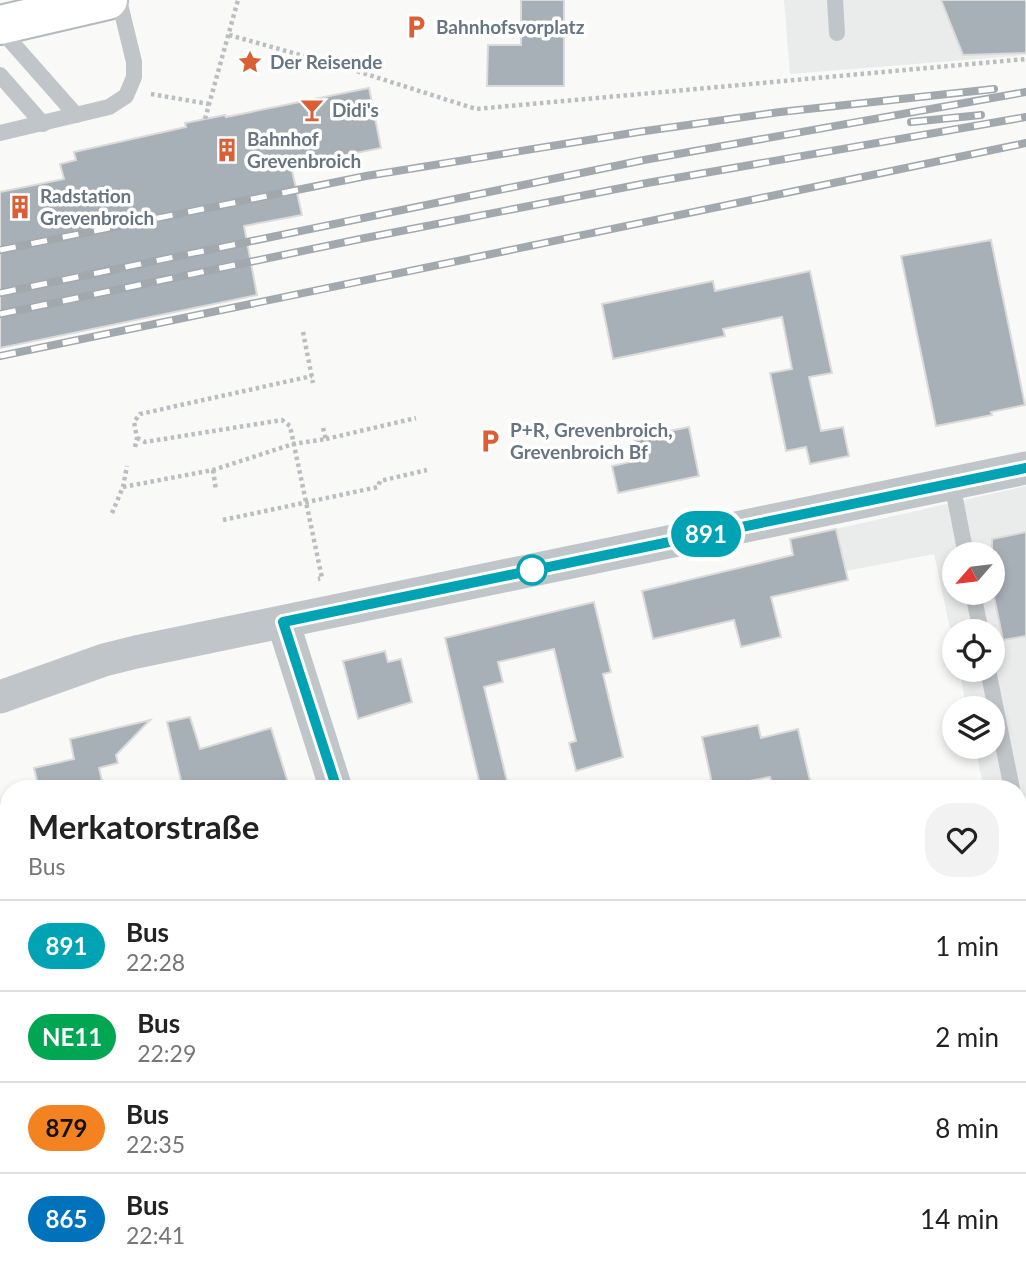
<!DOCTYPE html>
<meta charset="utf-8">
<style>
:root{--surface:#fff;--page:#f2f2f2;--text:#222;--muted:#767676;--line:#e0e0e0}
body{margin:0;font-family:Lato,sans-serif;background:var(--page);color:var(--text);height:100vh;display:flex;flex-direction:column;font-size:26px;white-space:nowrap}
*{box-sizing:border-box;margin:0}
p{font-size:23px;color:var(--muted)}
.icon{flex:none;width:38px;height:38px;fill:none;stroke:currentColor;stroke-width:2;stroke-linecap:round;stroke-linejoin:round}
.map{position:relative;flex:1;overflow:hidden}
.drawer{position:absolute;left:0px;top:780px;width:1027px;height:499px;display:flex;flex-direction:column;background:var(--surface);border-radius:28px 28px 0 0;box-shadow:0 4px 10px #0003}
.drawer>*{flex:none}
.badge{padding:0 14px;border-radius:23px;font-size:24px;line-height:46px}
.needle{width:46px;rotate:242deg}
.tools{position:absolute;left:942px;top:542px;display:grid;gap:14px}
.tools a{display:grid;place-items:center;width:63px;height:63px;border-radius:50%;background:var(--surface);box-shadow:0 4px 10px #0003;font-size:35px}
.map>.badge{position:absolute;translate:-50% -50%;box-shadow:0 0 0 4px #fff}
.round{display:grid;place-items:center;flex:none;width:74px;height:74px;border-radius:28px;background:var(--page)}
.head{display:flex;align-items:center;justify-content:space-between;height:119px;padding:0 28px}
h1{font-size:33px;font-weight:700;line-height:52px}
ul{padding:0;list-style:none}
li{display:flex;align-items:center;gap:21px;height:91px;padding:0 28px;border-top:2px solid var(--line)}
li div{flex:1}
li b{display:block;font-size:26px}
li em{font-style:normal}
li .badge{min-width:77px;font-weight:700;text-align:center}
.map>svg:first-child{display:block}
.built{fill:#eaebeb;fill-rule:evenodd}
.building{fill:#a8b0b7;stroke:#dbdbda;stroke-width:2}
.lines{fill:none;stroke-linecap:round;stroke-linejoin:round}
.secondary-casing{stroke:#b3b9bd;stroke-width:42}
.path{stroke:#bbbec1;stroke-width:4.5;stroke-dasharray:3.5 3.5;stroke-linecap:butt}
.lane{stroke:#c0c5c9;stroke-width:16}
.street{stroke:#c0c5c9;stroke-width:33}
.secondary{stroke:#fff;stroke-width:38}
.rail-casing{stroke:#a2a9ae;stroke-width:8}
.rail{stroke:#fff;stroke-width:5;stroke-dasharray:16;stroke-linecap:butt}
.line-casing{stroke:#fff;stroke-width:16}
.line{stroke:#00a3b4;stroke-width:10}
.stop-dot{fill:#fff;stroke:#00a3b4;stroke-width:3.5}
.labels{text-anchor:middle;stroke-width:7;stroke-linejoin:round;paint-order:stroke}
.poi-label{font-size:19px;font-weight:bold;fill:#667581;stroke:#fff;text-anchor:start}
</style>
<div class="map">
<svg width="1026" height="1278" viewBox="0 0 1026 1278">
<rect width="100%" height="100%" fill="#f9f9f7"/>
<g class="built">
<polygon points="784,0 1026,0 1026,55 790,74"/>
<path d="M1026 486V914H1025L1019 897 1018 789H984L975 747H992V709H967L959 670H992V632H954V647L934 554 846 571 836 529ZM954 555H992V593H954Z"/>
</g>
<g class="building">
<polygon points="521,0 564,0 564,86 487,86 488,45 521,45"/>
<polygon points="941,0 1026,0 1026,53 963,55"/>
<polygon points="369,88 381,148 291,166 302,215 244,226 257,295 0,348 0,192 64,179 60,164 76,160 74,152 186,127 185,123 225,115 226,117"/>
<polygon points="991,240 1025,405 991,412 992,415 936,426 901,256"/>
<polygon points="810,271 832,373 809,377 821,431 843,427 849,456 810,464 806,447 786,451 770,373 792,369 782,317 723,329 725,336 613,359 602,304 713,281 715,291"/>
<polygon points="689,427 699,476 618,493 612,466 639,460 634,438"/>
<polygon points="836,529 848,580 771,597 781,637 741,647 734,620 653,639 642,591 793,555 790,539"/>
<polygon points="1026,532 1026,636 1003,640 992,587 992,539"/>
<polygon points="594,602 611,672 603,674 623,757 576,771 569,743 576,741 554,649 498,662 503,682 484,687 509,789 481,789 445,638"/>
<polygon points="385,651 388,662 401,659 412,702 358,719 343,661"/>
<polygon points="190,717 200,749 271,728 290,789 183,789 167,722"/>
<polygon points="150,720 116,755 118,763 99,768 104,789 39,789 34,768 74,759 70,739"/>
<polygon points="758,725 761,738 798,729 811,785 791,789 773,789 770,777 713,788 702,737"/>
</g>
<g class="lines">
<g class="secondary-casing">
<polyline id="secondary" points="0,25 108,0"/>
</g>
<g class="path">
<polyline points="229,35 347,68 476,109 1026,59"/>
<polyline points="151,94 209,104"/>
<polyline points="205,119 238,0"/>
<polyline points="303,332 313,383"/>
<polyline points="137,438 145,442 282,420 290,426 322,578 318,579"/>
<polyline points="326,439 416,418"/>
<polyline points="135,447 137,438 134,422 140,414 312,376"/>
<polyline points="213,470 216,490"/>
<polyline points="123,487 213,470 293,444 326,439 323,428"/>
<polyline points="112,513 123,487 127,466"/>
<polyline points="223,520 378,487 380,481 427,470"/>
</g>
<g class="lane">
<polyline points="835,0 837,33"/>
<polyline points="0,29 76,115"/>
<polyline points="0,75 43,124"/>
<polyline points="0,133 109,107 126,96 134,77 134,62 119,0"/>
<polyline points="952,483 966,555"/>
<polyline points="973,593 981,632"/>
<polyline points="988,670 1012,789"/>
<polyline points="1018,824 1020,830"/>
</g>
<g class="street">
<polyline points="283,622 336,789"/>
<polyline points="0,697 104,660 136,652 1026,468"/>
<polyline points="1018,1227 1026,1225"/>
<polyline points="491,1270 493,1278"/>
<polyline points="808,1278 839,1270"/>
</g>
<use href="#secondary" class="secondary"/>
<g class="rail-casing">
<g id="rail">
<polyline points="911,122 981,115"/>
<polyline points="0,250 366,176 638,132 780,112 994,89"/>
<polyline points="0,293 644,160 1026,92"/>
<polyline points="0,314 360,239 647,183 1026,117"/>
<polyline points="0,356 1026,143"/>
</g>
</g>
<use href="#rail" class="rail"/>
</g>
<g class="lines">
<g class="line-casing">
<polyline id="line" points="337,789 283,622 1026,468"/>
</g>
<use href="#line" class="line"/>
</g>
<defs>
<g id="parking-bare" transform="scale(1.89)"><path d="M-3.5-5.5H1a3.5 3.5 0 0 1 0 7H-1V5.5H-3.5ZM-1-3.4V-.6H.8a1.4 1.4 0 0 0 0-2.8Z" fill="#dc5e35" stroke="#fff" stroke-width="2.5" paint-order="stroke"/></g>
<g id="sight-bare" transform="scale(1.89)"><path d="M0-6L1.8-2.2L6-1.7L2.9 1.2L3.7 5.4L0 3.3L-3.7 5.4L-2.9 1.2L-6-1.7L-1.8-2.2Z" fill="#dc5e35" stroke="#fff" stroke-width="2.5" paint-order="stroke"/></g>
<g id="bar-bare" transform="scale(1.89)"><path d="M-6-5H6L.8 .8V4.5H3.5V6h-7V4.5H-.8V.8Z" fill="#dc5e35" stroke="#fff" stroke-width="2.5" paint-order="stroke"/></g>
<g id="building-bare" transform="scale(1.89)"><path d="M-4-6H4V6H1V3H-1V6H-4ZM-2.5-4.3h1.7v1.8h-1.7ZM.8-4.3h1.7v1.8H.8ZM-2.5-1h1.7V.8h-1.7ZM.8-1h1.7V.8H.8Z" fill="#dc5e35" stroke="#fff" stroke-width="2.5" paint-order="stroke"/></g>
</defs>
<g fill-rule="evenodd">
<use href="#parking-bare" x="416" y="27"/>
<use href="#sight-bare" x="250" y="62"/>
<use href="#bar-bare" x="312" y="110"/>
<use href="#building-bare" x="227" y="150"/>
<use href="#building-bare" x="20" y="207"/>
<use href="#parking-bare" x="490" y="441"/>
</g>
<circle class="stop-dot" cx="532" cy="570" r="14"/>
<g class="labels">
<g class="poi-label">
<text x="436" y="34">Bahnhofsvorplatz</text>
<text x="270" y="69">Der Reisende</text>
<text x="332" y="117">Didi's</text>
<text x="247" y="146">Bahnhof<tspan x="247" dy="22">Grevenbroich</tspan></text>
<text x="40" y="203">Radstation<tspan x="40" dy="22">Grevenbroich</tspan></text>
<text x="510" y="437">P+R, Grevenbroich,<tspan x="510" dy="22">Grevenbroich Bf</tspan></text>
</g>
</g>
</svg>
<div class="tools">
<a><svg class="needle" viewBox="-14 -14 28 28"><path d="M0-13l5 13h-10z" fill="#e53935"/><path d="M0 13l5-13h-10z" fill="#767676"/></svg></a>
<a><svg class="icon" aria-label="locate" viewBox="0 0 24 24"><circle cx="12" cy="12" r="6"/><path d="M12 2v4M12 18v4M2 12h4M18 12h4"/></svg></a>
<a><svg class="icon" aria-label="layers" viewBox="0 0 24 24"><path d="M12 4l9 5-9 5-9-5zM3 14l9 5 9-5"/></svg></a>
</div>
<b class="badge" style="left:706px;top:534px;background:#00a3b4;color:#fff">891</b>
<section class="drawer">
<div class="head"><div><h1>Merkatorstraße</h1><p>Bus</p></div><a class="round"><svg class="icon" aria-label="heart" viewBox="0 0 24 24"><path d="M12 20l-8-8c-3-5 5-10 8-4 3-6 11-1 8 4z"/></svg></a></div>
<ul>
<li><span class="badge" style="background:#00a3b4;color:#fff">891</span><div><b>Bus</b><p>22:28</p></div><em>1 min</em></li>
<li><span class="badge" style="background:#00a651;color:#fff">NE11</span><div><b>Bus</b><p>22:29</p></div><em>2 min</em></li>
<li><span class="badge" style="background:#f58220;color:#111">879</span><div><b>Bus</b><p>22:35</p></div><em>8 min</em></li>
<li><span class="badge" style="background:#0072bc;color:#fff">865</span><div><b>Bus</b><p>22:41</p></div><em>14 min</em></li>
</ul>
</section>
</div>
